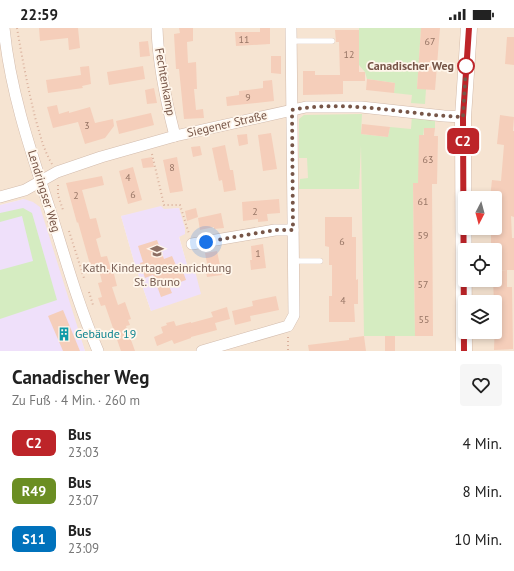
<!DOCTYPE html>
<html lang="de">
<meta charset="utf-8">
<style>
:root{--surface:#fff;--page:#f6f6f6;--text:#222;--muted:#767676}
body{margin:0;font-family:"PT Sans",sans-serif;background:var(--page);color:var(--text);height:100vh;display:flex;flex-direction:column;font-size:15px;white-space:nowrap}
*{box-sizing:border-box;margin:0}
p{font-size:13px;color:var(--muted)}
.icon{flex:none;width:22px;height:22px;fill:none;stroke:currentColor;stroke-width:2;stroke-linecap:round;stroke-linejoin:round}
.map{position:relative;height:323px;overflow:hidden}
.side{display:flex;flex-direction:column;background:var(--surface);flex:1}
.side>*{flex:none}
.badge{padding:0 8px;border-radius:6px;font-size:14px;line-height:26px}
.needle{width:26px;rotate:186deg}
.buttons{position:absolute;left:458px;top:163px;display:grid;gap:8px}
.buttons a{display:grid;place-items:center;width:44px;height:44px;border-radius:4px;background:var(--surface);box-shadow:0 2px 6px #0003;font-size:20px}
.you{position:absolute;width:20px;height:20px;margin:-10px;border:3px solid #fff;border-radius:50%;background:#1a73e8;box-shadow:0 0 0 6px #1a73e833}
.map>.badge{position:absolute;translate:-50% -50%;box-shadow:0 0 0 2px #fff}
.round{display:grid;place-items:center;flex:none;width:42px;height:42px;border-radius:4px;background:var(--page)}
.summary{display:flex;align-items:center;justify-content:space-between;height:68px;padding:0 12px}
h1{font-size:19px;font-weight:700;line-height:30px}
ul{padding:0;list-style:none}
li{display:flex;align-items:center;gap:12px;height:48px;padding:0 12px}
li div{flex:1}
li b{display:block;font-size:15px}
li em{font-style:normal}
li .badge{min-width:44px;font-weight:700;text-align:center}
.status{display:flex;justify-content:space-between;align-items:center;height:28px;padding:0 20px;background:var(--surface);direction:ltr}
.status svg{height:11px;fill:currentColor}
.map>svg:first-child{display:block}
.residential{fill:#f6e4d2;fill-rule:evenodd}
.education{fill:#efe0fa}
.green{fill:#d5ecc1}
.building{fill:#f5ceba}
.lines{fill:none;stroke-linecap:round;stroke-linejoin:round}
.lane-casing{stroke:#d2bbac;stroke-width:6}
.street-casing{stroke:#d2bbac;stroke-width:12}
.secondary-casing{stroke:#d5bba9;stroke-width:17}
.path{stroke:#dab19d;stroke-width:2;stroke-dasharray:1 3;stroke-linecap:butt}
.lane{stroke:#fff;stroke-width:5.5}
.street{stroke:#fff;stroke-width:11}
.secondary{stroke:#fff;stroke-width:16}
.line-casing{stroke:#fff;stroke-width:9}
.line{stroke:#bd2429;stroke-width:6}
.walk{stroke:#775648;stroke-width:4;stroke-dasharray:0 7.2}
.stop-dot{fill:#fff;stroke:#bd2429;stroke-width:2}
.labels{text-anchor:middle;stroke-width:3.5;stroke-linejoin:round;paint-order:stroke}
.number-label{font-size:10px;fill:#967464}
.stop-label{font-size:12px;font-weight:bold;fill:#775648;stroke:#fff6eb;text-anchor:end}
.street-label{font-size:12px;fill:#775648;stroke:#fff6eb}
.education-label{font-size:12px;fill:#785e54;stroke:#fff6eb}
.culture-label{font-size:12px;fill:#0d838f;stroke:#fff6eb;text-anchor:start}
</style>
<div class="status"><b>22:59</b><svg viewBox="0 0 49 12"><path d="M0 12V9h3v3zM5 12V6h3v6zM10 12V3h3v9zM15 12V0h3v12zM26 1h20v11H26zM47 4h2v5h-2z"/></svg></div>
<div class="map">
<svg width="514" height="323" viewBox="0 0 514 323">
<rect width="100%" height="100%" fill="#fdf2e4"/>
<path class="residential" d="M0 0H514V323H85L74 293 24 171 0 177ZM465 170H495V200H465ZM178 180 179 208 188 241 194 239 151 283 135 237 121 188ZM465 222H495V252H465ZM465 274H495V304H465Z"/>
<g class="education">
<polygon points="24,171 33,174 40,179 85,323 0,323 0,177"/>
<polygon points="161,178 164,181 179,180 185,200 185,206 179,209 188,240 194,239 201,266 151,283 135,237 121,188"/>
</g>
<g class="green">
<polygon points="359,0 421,0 417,61 426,61 425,76 411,75 412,67 394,65 395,55 367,51 365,44 359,37"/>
<polygon points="362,86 361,106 388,109 390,99 411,101 412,87 435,89 435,100 424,100 418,155 413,155 414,225 417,239 414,239 415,308 364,308 361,117 359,161 299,161 300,151 308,150 307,130 299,130 299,91 304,87"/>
<polygon points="23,180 32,185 57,272 0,291 0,242 33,233 22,188 0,194 0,185"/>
</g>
<g class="building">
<polygon points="39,0 78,0 80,20 69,22 68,10 40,13"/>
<polygon points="179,0 193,0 193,13 187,14 188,35 196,34 197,61 194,61 196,82 203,81 204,90 184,91 179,41 176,41 175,24 174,6 180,5"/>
<polygon points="260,0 270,0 270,16 236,18 235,4 260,4"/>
<polygon points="421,0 440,0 435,62 417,61"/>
<polygon points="335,2 359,2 359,44 365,44 365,53 343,53 343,66 303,67 303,43 315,43 315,47 340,47 339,14 336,14"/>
<polygon points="507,9 514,9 514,37 505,36"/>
<polygon points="148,13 150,28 140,29 139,14"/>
<polygon points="271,28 281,28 281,46 271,45"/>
<polygon points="89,38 91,56 82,58 83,60 48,65 46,52 81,47 80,39"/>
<polygon points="143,38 145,51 109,57 107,44"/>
<polygon points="367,51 395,55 394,65 366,62"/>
<polygon points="272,52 274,73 227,78 226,69 239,67 239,63 263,60 263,53"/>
<polygon points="154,60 157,75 147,76 145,62"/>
<polygon points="57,77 59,86 69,83 69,85 90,79 95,95 113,91 114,98 105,110 85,116 78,94 53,100 47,79"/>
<polygon points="151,85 154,97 119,106 116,93"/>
<polygon points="500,87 514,89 513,103 514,103 514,189 511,188 512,210 514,210 514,242 501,242 500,221 491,222 491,200 495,200 495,170 490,170 492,152 501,153 504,117 497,116"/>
<polygon points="362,96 390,99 388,109 361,106"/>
<polygon points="424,100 435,100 434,108 438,108 437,156 432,156 433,308 415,308 413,155 418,155 419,107 424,107"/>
<polygon points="271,105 277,141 263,143 258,107"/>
<polygon points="247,106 248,116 239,118 237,107"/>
<polygon points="225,117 230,142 233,142 236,162 224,164 222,152 219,153 212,120"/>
<polygon points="200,118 202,127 193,129 191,119"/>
<polygon points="152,129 154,139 143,140 141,131"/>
<polygon points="177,129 183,163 170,165 163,132"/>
<polygon points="133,139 142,172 128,176 119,143"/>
<polygon points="102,148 104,157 82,162 90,191 96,190 101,209 96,211 101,229 107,228 110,238 112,238 117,258 112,259 118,277 125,274 131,291 128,292 130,297 126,298 135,323 121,323 105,277 101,278 98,270 102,269 98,255 102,254 98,238 91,240 78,194 77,195 66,155"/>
<polygon points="279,171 280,185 267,186 268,193 258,194 258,191 243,193 242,174"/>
<polygon points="196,180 198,189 187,193 185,183"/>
<polygon points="221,185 224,200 214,201 214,199 200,202 198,190"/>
<polygon points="325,189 352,189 352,209 356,209 356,252 358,251 358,276 354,276 355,294 329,294 329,268 332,268 332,237 329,237 329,219 325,218"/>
<polygon points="157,212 164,231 172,228 178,242 182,241 186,252 169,258 172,265 161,269 153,247 145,250 140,235 143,234 138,218"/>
<polygon points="263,216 266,240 251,242 250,232 252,232 251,218"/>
<polygon points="217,223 222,247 207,249 205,240 208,240 205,225"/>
<polygon points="507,242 507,259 512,259 513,321 494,322 495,294 501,294 502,277 495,277 495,274 494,274 493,252 495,252 495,243"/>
<polygon points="276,268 279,282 250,288 251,293 235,297 232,283 253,278 252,273"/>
<polygon points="227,279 230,291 215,295 217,302 191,309 191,310 174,316 172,312 157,318 154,309 163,305 161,299 167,297 166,295 174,293 176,298 191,294 191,295 213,289 211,284"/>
<polygon points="63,282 80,323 63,323 48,288"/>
<polygon points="364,308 366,323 309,323 308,317 349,312 349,310"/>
<rect x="385" y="308" width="10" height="15"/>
</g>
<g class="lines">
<g class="lane-casing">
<g id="lane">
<polyline points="291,13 332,13"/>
<polyline points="293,233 320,233"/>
</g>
</g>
<g class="street-casing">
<g id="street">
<path d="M4 0C10 64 32 127 52 188 66 233 79 279 98 323"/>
<path d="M157 0C158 36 166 73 175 108"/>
<polyline points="0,169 25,162 57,144 101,129 175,108 306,79 361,79 444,88 463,89"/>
<polyline points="192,216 275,202 293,202"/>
<polyline points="202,323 288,298 294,287 291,0"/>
</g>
</g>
<g class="secondary-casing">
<polyline id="secondary" points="464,323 463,89 469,0"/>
</g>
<g class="path">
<path d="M17 0C22 30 28 60 35 89 40 106 43 121 52 136"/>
<polyline points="152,126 164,177 180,177 189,206"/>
<polyline points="58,157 58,167 63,182"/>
<polyline points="69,203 84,250"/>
<polyline points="89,264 93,277"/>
<polyline points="288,309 288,323"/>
</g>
<use href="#lane" class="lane"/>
<use href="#street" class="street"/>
<use href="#secondary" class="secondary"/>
</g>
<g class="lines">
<g class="line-casing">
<polyline id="line" points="464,323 463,89 469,0"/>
</g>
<use href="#line" class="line"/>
<path class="walk" d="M206 214 275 202H293L292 82C347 71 407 87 463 89L466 38"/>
</g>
<defs>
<g id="school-bare" transform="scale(1.08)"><path d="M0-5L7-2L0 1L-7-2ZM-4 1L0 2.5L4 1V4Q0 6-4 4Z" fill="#8d6e63" stroke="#fff6eb" stroke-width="2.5" paint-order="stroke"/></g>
<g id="building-bare" transform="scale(1.08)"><path d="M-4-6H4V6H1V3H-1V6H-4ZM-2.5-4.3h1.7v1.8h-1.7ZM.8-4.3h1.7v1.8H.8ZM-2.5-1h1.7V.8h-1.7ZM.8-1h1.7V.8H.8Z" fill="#0f9aa8" stroke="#fff6eb" stroke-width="2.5" paint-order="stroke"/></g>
</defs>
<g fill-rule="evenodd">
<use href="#school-bare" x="157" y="223"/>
<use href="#building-bare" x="64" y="306"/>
</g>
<circle class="stop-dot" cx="466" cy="38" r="8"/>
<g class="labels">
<g class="number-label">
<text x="244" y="15">11</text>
<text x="430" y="17">67</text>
<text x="349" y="30">12</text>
<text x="248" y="73">9</text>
<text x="87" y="101">3</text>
<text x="428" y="135">63</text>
<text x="172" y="143">8</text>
<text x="128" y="153">4</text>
<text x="133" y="170">6</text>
<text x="76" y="171">2</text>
<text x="423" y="177">61</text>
<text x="255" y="187">2</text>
<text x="423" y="211">59</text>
<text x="342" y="217">6</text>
<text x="258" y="229">1</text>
<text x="423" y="260">57</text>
<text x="343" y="276">4</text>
<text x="424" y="295">55</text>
</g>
<g class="stop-label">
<text x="454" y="42">Canadischer Weg</text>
</g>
<g class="street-label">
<text transform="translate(165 54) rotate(80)" y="4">Fechtenkamp</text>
<text transform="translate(227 96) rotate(-13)" y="4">Siegener Straße</text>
<text transform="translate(44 163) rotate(73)" y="4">Lendringser Weg</text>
</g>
<g class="education-label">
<text x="157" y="244">Kath. Kindertageseinrichtung<tspan x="157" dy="14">St. Bruno</tspan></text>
</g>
<g class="culture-label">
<text x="75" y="310">Gebäude 19</text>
</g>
</g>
</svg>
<div class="buttons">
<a><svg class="needle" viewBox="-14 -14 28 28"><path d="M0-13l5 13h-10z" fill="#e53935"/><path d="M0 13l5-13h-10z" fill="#767676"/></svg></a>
<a><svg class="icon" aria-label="locate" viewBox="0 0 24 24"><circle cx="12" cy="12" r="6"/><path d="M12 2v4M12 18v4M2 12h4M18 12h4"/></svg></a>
<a><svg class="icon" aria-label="layers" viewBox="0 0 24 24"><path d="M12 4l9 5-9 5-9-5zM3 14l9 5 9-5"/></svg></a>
</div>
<div class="you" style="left:206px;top:214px"></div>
<b class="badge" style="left:463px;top:113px;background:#bd2429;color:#fff">C2</b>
</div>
<section class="side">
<div class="summary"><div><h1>Canadischer Weg</h1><p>Zu Fuß · 4 Min. · 260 m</p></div><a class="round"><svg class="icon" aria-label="heart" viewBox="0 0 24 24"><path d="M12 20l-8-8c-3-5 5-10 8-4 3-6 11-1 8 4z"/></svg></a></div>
<ul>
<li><span class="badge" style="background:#bd2429;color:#fff">C2</span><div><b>Bus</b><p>23:03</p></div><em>4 Min.</em></li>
<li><span class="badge" style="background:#6b8e23;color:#fff">R49</span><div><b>Bus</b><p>23:07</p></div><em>8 Min.</em></li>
<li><span class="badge" style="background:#0072bc;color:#fff">S11</span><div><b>Bus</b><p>23:09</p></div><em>10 Min.</em></li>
</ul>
</section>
